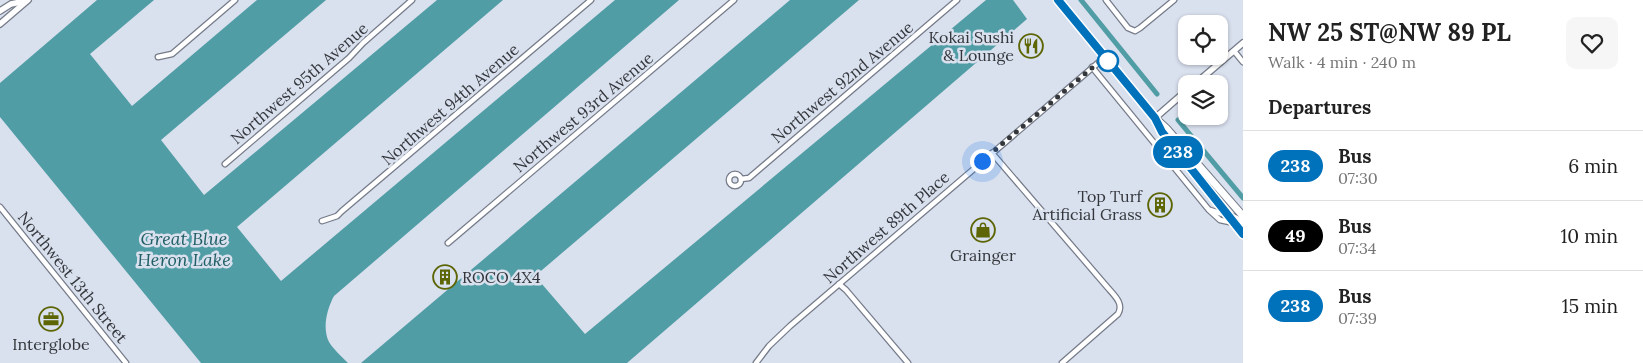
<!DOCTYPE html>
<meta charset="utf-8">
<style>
:root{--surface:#fff;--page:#f6f6f6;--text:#222;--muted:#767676;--line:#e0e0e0}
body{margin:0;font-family:Lora,serif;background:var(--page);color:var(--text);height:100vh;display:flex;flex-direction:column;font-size:19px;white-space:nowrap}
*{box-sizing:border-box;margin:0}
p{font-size:16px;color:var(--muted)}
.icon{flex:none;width:28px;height:28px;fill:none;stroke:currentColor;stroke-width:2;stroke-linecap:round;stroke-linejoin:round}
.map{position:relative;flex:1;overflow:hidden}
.panel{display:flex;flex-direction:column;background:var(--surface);width:400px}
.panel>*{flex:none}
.badge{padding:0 10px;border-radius:16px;font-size:18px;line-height:32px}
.buttons{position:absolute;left:1178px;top:15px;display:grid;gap:10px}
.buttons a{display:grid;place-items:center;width:50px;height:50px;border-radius:10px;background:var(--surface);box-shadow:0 1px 4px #0004;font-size:25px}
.you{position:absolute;width:25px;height:25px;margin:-12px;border:4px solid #fff;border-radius:50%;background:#1a73e8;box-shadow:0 0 0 8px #1a73e833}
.map>.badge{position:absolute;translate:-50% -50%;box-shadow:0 0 0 2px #fff}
h2{padding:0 25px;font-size:19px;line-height:45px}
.round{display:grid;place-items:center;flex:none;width:52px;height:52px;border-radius:10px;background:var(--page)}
.overview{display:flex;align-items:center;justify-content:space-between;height:85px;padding:0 25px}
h1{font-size:24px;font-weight:700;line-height:38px}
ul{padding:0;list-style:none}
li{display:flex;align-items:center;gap:15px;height:70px;padding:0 25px;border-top:1px solid var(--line)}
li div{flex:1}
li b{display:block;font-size:19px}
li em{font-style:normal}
li .badge{min-width:55px;font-weight:700;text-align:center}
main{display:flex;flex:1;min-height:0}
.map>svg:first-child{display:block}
.water{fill:#519da5}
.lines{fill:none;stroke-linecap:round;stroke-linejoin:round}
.canal{stroke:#519da5;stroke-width:5}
.minor-casing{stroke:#757b88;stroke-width:7}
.tertiary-casing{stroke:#757b88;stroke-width:8}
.secondary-casing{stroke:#757b88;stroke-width:9}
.minor{stroke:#fff;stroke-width:4.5}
.tertiary{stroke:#fff;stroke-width:5.5}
.secondary{stroke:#fff;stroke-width:7}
.line-casing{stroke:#fff;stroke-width:11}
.line{stroke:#0072bc;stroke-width:8}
.walk{stroke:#33363b;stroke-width:5;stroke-dasharray:0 9}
.stop-dot{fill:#fff;stroke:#0072bc;stroke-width:2.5}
.labels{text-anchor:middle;stroke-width:5;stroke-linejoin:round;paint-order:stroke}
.poi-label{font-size:16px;fill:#33363b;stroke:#d9e0ee;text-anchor:end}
.street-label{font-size:16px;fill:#33363b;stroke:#d9e0ee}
.water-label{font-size:18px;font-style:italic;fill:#1f5f65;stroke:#d9e0ee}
</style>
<main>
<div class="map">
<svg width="1243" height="363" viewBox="0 0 1243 363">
<rect width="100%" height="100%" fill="#d9e0ee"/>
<g class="water">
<path d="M97 0H154L90 54 132 106 257 0H326L161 140 204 195 437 0H503L237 227 281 281 615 0H679L334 296C327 309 322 328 329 342 334 350 342 357 348 363H201L0 117V83Z"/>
<polygon points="790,0 859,0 535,276 585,334 986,0 1013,0 1027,19 627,363 361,363"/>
</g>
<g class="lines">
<g class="canal">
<polyline points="1081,0 1157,94"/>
<polyline points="1178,120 1243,198"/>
</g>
<g class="minor-casing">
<g id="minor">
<polyline points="1106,0 1128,28 1135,31 1140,28 1174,0"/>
<polyline points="1234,51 1243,62"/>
<polyline points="158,57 172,54 235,0"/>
<polyline points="1092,67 1209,210 1220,220 1234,223"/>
<path d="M992 153 1108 288C1115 296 1124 304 1118 314L1062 363"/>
<polyline points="225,164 349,58 363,43 412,0"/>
<circle cx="735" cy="180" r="6"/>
<polyline points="741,179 749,178 957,0"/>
<polyline points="0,207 126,363"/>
<polyline points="1210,210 1229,216"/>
<polyline points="322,221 337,216 342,211 591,0"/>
<polyline points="448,243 734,0"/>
<polyline points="839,284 846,290 908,363"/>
<polyline points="756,363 769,346 790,326 1105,57"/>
</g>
</g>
<g class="tertiary-casing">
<g id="tertiary">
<polyline points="0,11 11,4 25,1"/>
<polyline points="0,24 28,0"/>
<polyline points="1195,84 1243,43"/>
<polyline points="1155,118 1186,91"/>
</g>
</g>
<g class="secondary-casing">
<g id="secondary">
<polyline points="1058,0 1155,118 1166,128 1243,216"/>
<polyline points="1157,122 1162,132 1243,234"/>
<polyline points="1229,216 1243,222"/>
</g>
</g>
<use href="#minor" class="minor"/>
<use href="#tertiary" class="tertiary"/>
<use href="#secondary" class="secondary"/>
</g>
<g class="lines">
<g class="line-casing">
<polyline id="line" points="1058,0 1155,118 1162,132 1243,234"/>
</g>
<use href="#line" class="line"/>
<polyline class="walk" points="982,161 1105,57 1110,64 1108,61"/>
</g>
<defs>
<g id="restaurant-ring" transform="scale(1.25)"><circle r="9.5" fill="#d9e0ee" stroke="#5d6505" stroke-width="1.5"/><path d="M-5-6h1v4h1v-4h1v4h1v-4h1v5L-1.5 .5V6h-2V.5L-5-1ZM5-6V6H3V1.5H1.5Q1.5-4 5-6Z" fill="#5d6505"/></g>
<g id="building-ring" transform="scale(1.25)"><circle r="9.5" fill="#d9e0ee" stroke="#5d6505" stroke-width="1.5"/><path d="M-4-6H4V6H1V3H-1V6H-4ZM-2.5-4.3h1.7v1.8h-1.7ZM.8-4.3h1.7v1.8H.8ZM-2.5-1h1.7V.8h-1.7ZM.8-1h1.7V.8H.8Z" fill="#5d6505"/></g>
<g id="shop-ring" transform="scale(1.25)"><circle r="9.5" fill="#d9e0ee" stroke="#5d6505" stroke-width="1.5"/><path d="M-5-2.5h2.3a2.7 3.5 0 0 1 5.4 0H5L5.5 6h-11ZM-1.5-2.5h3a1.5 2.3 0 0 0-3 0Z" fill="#5d6505"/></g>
<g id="office-ring" transform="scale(1.25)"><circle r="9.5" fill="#d9e0ee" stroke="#5d6505" stroke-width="1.5"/><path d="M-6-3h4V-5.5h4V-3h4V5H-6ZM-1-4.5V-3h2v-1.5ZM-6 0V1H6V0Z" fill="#5d6505"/></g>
</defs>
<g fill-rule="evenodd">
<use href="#restaurant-ring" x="1031" y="46"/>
<use href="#building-ring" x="1160" y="205"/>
<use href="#shop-ring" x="983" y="230"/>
<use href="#building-ring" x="445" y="277"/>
<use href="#office-ring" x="51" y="319"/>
</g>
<circle class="stop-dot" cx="1108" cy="61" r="10"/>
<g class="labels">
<g class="poi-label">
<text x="1014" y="43">Kokai Sushi<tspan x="1014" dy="18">&amp; Lounge</tspan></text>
<text x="1142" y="202">Top Turf<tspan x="1142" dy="18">Artificial Grass</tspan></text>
<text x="983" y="261" text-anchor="middle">Grainger</text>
<text x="462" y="283" text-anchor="start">ROCO 4X4</text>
<text x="51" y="350" text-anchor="middle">Interglobe</text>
</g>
<g class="street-label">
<text transform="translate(842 82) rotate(-40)" y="6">Northwest 92nd Avenue</text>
<text transform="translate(299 83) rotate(-41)" y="6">Northwest 95th Avenue</text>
<text transform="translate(450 104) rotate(-41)" y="6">Northwest 94th Avenue</text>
<text transform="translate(583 112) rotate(-40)" y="6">Northwest 93rd Avenue</text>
<text transform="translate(886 227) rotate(-41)" y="6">Northwest 89th Place</text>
<text transform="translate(73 277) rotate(51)" y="6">Northwest 13th Street</text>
</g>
<g class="water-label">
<text x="184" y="245">Great Blue<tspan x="184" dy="21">Heron Lake</tspan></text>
</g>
</g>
</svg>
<div class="buttons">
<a><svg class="icon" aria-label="locate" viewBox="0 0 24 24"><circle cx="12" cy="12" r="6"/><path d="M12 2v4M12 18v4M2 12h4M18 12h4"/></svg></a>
<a><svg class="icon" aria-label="layers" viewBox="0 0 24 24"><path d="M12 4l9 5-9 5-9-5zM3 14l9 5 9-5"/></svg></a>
</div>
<div class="you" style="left:982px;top:161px"></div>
<b class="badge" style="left:1178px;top:152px;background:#0072bc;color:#fff">238</b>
</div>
<section class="panel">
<div class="overview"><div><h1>NW 25 ST@NW 89 PL</h1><p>Walk · 4 min · 240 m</p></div><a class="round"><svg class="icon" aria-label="heart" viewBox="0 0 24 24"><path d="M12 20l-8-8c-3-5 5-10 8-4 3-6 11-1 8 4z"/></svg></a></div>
<h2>Departures</h2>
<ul>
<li><span class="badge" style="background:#0072bc;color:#fff">238</span><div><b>Bus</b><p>07:30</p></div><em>6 min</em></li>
<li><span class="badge" style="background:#000;color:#fff">49</span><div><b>Bus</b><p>07:34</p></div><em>10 min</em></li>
<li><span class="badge" style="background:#0072bc;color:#fff">238</span><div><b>Bus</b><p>07:39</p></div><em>15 min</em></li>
</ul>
</section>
</main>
